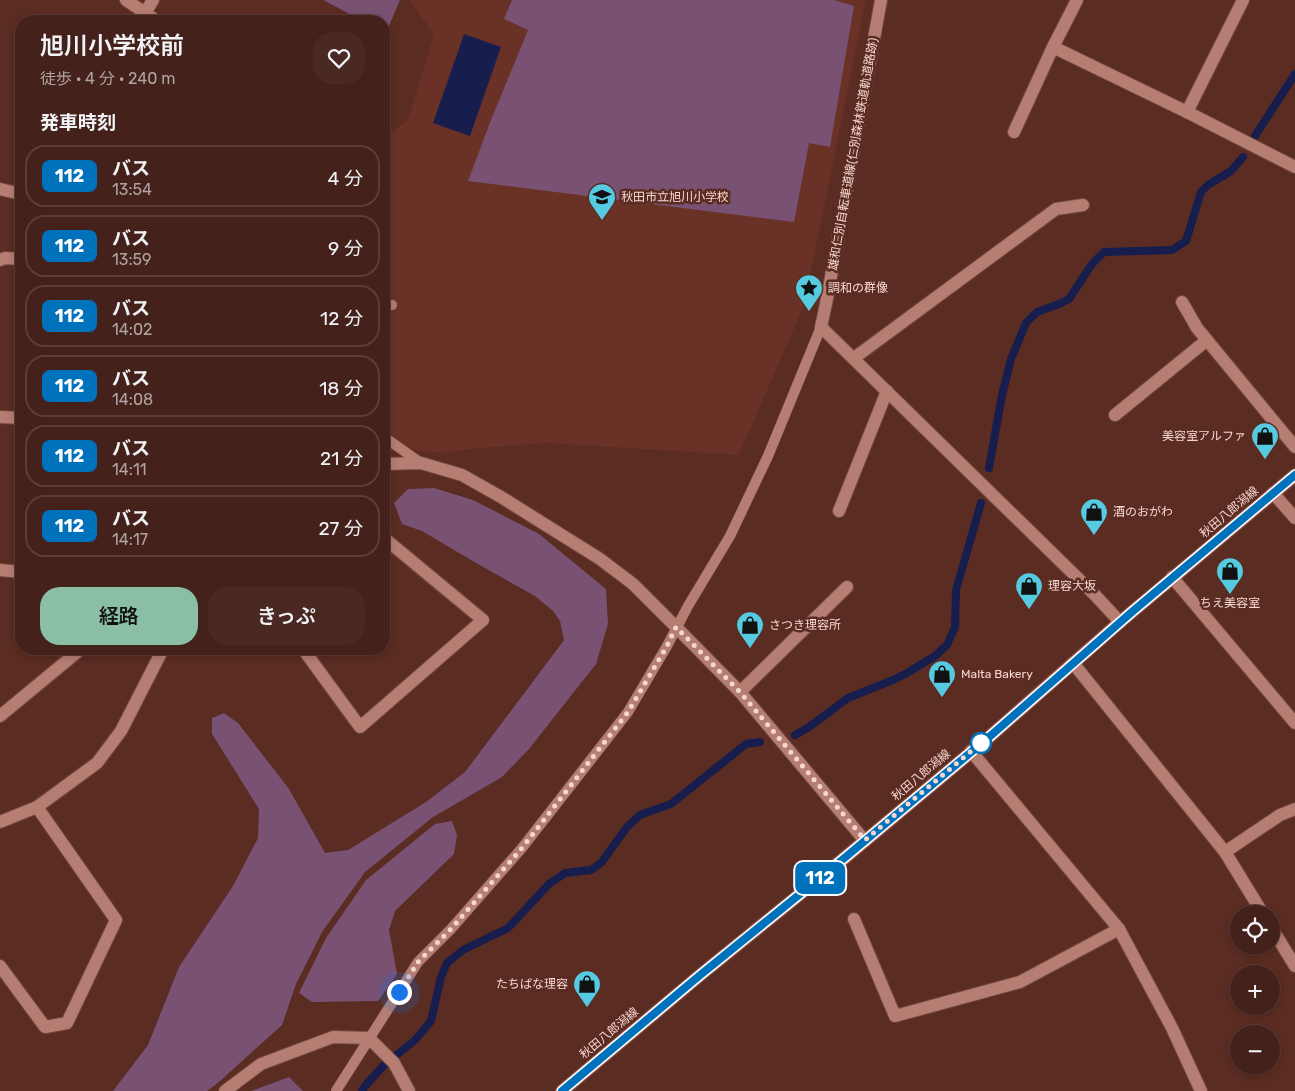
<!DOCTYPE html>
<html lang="ja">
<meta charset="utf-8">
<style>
:root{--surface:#44211a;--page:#4b2923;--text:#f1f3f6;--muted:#afa3a2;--line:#5c3e39;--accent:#8abfa5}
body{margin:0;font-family:Rubik,"Noto Sans JP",sans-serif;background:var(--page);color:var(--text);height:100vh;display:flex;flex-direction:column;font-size:19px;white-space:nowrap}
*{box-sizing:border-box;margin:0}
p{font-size:16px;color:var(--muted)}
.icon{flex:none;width:28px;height:28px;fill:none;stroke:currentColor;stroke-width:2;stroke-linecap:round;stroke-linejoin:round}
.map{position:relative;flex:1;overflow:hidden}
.side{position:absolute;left:15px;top:15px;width:375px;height:640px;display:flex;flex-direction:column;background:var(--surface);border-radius:20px;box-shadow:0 2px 8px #0003,0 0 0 1px var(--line)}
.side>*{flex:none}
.badge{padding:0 10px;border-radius:8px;font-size:18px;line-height:32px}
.tools{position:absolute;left:1230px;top:905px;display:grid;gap:10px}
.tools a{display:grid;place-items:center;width:50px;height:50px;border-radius:50%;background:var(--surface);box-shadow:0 2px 8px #0003,0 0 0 1px var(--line);font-size:25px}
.you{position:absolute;width:25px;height:25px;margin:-12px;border:4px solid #fff;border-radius:50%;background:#1a73e8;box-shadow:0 0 0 8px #1a73e833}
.map>.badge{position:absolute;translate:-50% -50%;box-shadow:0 0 0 2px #fff}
h2{padding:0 25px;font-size:19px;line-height:45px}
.round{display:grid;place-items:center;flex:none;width:52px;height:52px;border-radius:20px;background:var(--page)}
.headline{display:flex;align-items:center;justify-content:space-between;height:85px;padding:0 25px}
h1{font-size:24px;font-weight:600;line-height:38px}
.action{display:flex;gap:10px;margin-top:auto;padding:10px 25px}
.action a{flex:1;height:58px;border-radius:20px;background:var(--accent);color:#111;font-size:20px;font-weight:600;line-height:58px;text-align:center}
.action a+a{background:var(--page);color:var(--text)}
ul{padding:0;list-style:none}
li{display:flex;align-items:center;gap:15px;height:62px;margin:0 10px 8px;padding:0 15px;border:2px solid var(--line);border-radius:20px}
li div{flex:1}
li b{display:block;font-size:19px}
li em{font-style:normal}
li .badge{min-width:55px;font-weight:700;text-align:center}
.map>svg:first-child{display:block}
.built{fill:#6a3227}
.green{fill:#795173}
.water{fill:#171e4e}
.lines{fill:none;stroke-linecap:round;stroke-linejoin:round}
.stream{stroke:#171e4e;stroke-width:8}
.lane-casing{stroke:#724941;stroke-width:11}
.street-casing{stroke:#724941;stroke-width:14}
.primary-casing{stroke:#724941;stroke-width:14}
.lane{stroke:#b67e72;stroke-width:10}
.street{stroke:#b67e72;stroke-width:12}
.primary{stroke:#dc7d6a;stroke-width:12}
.line-casing{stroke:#fff;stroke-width:11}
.line{stroke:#0072bc;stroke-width:8}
.walk{stroke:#f6d7d0;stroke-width:5;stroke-dasharray:0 9}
.stop-dot{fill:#fff;stroke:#0072bc;stroke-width:2.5}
.labels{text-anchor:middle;stroke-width:5;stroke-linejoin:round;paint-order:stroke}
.street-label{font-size:12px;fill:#f6d7d0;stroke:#5b2c22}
.poi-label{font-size:12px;fill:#f6d7d0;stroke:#5b2c22;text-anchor:start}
</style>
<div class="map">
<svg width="1295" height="1091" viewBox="0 0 1295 1091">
<rect width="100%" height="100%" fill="#5b2c22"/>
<polygon class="built" points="409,0 866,0 804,305 739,455 548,443 477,448 441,453 386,446 384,444 384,137 408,120 434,34"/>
<g class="green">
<polygon points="323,0 400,0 386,33 384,32 384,21 363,21"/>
<polygon points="512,0 834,0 854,6 830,147 809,143 794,222 468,181 491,120 528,30 504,19"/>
<polygon points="434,488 473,500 539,534 606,589 608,624 596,664 529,749 502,777 433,817 365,872 322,932 296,984 282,1025 219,1082 207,1091 113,1091 148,1045 179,967 233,886 258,838 259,809 212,734 212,718 224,713 238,723 289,789 325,853 348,850 426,802 465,772 564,640 560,621 553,611 535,596 476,563 422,531 402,524 394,503 408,489"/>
<polygon points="452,821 457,835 454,854 395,911 389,930 397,974 378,1001 312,1002 299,993 326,938 366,880 435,824"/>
<polygon points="289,1077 303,1091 250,1091 251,1091"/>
</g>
<polygon class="water" points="464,34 501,47 470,136 433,123"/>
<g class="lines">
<g class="stream">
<polyline points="1255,136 1295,74"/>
<polyline points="989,468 1002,395 1011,359 1026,323 1037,312 1059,304 1069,299 1092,264 1104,252 1172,250 1186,241 1201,192 1208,185 1231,171 1243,157"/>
<polyline points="795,735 809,727 848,698 893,680 907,673 935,656 947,645 955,627 956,590 981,503"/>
<polyline points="362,1091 366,1085 384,1065 415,1040 431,1021 441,977 447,963 463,950 508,928 549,884 565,873 591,870 601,863 627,827 640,815 671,804 746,744 760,742"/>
</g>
<g class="lane-casing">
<g id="lane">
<polyline points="384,304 392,305"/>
<polyline points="384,437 421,463"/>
<polyline points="336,1091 418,962 451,929 522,848 628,712 667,646 688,606 730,536 768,456 821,327"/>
</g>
</g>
<g class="street-casing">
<g id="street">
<polyline points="126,0 157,21"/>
<polyline points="881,0 827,299 821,327 1094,594 1120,622"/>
<polyline points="1077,0 1053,47 1187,112 1295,167"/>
<polyline points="140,21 153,0"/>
<polyline points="1187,112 1243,0"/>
<polyline points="1014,132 1053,47"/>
<polyline points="0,189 21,194"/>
<polyline points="0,260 5,258 21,259"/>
<polyline points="1182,302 1197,328 1295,447"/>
<polyline points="854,358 1056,209 1083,205"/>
<polyline points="1115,415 1207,340"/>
<polyline points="0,417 21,418"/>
<polyline points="384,464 421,463 462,475 501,497 600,559 633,584 676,627 740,692 865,841"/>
<polyline points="1273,493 1295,518"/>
<polyline points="839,511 887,391"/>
<polyline points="0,570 21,572"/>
<polyline points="1172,577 1295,723"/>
<polyline points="303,649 360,727 483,620 384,538"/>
<polyline points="1073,663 1225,852 1263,914"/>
<polyline points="740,692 847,587"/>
<polyline points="0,716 81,649"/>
<polyline points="971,751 1119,929 1172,1028 1201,1091"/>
<polyline points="0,822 37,807 97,763 121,731 163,649"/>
<polyline points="1225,852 1280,815 1295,809"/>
<polyline points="854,919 895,1016 1020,982 1119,929"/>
<polyline points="1271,927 1295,966"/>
<polyline points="0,966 45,1027 67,1023 116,920 37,807"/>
<polyline points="225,1091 261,1064 333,1037 369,1038 394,1063 409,1091"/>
</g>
</g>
<g class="primary-casing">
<polyline id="primary" points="562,1091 699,976 842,860 988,738 1120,622 1295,475"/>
</g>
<use href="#lane" class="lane"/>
<use href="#street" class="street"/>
<use href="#primary" class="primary"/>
</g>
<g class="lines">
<g class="line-casing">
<polyline id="line" points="562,1091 699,976 842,860 988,738 1133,611 1295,475"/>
</g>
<use href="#line" class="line"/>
<polyline class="walk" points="399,992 418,962 451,929 522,848 628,712 667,646 676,627 740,692 865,840 981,743"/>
</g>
<defs>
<g id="school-pin" transform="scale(1.4375)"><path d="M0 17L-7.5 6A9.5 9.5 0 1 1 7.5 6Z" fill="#55cae0" stroke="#5b2c22"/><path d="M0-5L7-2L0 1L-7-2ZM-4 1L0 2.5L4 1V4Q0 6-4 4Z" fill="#111"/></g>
<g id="sight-pin" transform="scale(1.4375)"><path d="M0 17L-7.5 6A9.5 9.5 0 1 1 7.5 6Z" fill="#55cae0" stroke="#5b2c22"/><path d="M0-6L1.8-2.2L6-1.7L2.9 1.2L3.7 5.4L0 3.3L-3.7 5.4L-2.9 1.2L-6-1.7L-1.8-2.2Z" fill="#111"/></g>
<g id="shop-pin" transform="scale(1.4375)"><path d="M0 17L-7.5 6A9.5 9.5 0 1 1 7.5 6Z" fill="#55cae0" stroke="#5b2c22"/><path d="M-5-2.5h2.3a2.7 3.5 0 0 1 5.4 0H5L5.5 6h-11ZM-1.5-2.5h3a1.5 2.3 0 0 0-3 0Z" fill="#111"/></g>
</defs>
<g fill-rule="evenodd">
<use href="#school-pin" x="602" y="197"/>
<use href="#sight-pin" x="809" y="288"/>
<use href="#shop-pin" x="1265" y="436"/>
<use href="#shop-pin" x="1094" y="512"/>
<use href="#shop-pin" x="1230" y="571"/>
<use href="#shop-pin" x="1029" y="586"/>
<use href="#shop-pin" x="750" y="625"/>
<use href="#shop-pin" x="942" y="674"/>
<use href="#shop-pin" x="587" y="984"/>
</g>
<circle class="stop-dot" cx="981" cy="743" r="10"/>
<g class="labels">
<g class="street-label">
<text transform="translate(853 154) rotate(-80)" y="4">雄和仁別自転車道線(仁別森林鉄道軌道路跡)</text>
<text transform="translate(1229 512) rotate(-40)" y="4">秋田八郎潟線</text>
<text transform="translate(921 775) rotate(-40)" y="4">秋田八郎潟線</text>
<text transform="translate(609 1033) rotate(-40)" y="4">秋田八郎潟線</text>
</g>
<g class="poi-label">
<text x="621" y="201">秋田市立旭川小学校</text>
<text x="828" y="292">調和の群像</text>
<text x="1246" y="440" text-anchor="end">美容室アルファ</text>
<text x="1113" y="516">酒のおがわ</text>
<text x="1048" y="590">理容大坂</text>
<text x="1230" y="607" text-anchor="middle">ちえ美容室</text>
<text x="769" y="629">さつき理容所</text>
<text x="961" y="678">Malta Bakery</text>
<text x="568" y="988" text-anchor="end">たちばな理容</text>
</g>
</g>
</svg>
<div class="tools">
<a><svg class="icon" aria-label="locate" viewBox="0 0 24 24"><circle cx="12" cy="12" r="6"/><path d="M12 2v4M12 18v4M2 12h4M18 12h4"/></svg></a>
<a>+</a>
<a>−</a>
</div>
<div class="you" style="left:399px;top:992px"></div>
<b class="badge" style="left:820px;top:878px;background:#0072bc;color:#fff">112</b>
<section class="side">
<div class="headline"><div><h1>旭川小学校前</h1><p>徒歩 · 4 分 · 240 m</p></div><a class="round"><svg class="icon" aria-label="heart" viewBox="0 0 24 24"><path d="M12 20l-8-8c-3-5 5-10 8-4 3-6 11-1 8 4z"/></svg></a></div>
<h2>発車時刻</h2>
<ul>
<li><span class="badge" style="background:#0072bc;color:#fff">112</span><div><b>バス</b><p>13:54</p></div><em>4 分</em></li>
<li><span class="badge" style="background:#0072bc;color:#fff">112</span><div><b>バス</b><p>13:59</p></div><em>9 分</em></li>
<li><span class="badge" style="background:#0072bc;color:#fff">112</span><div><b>バス</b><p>14:02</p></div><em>12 分</em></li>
<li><span class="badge" style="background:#0072bc;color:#fff">112</span><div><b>バス</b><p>14:08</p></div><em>18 分</em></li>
<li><span class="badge" style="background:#0072bc;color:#fff">112</span><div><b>バス</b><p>14:11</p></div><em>21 分</em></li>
<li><span class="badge" style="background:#0072bc;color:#fff">112</span><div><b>バス</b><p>14:17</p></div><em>27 分</em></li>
</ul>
<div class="action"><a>経路</a><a>きっぷ</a></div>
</section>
</div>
